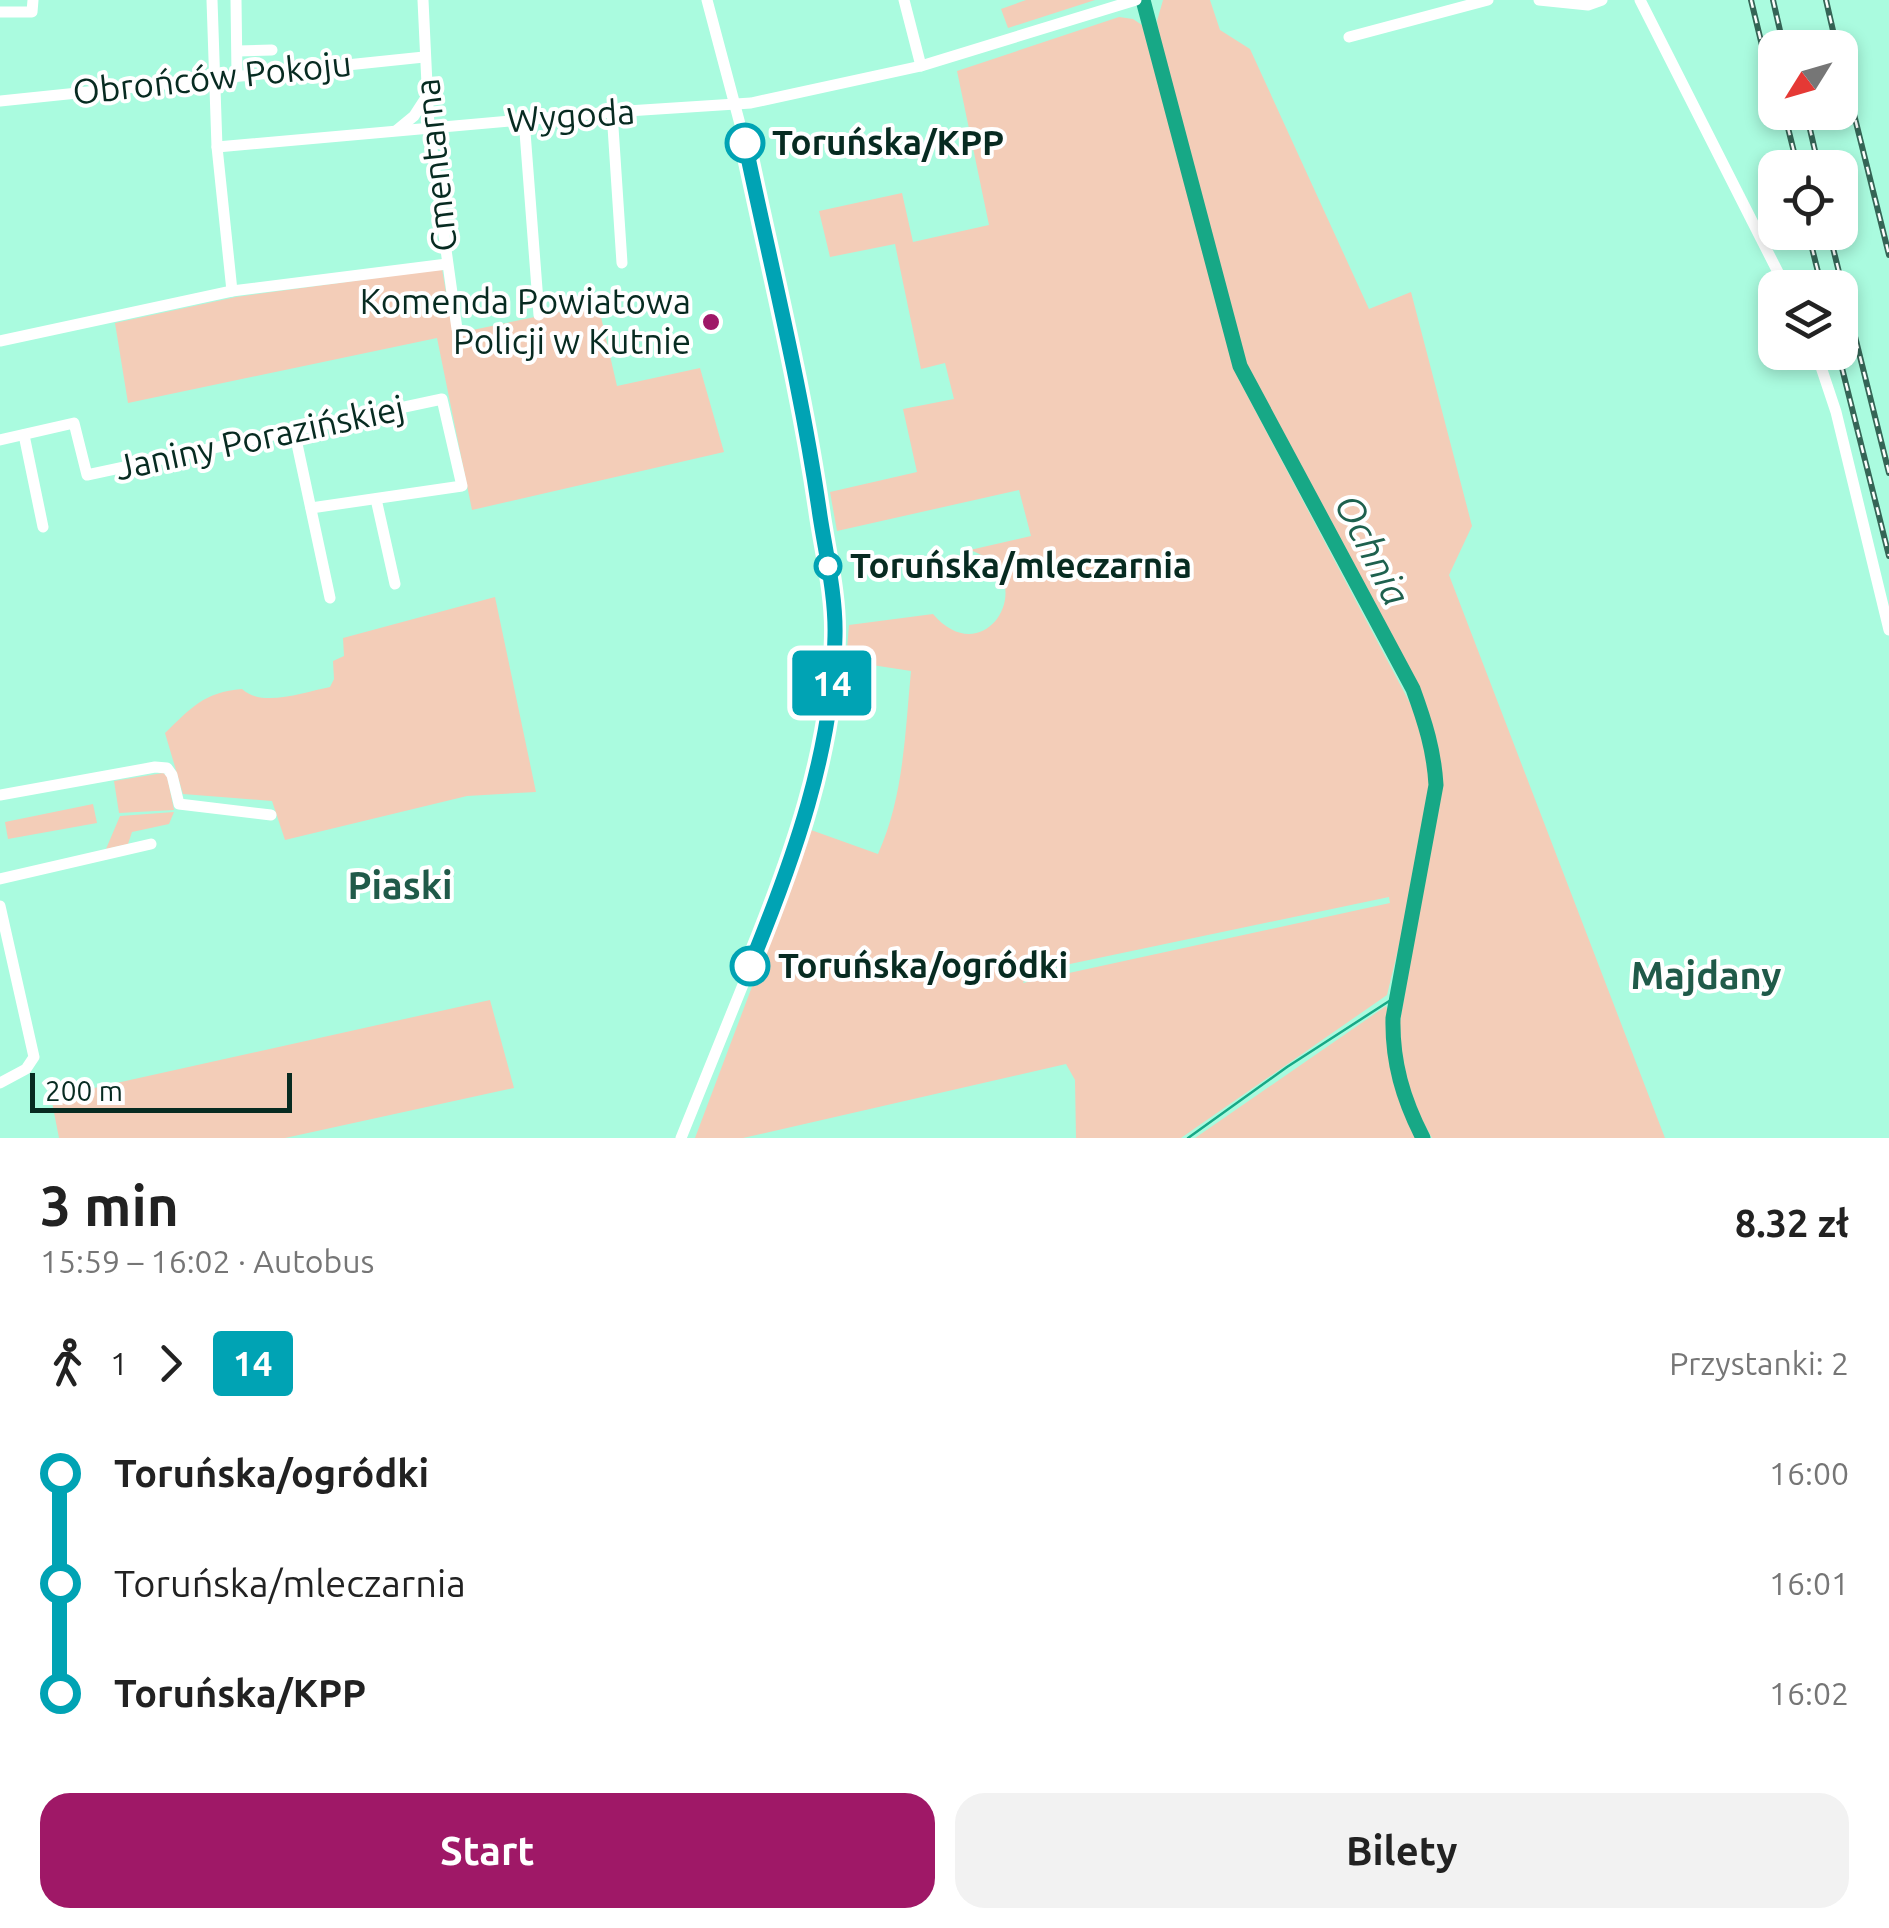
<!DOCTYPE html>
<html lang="pl">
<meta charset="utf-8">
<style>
:root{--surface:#fff;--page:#f2f2f2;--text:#222;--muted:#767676;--accent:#9f1867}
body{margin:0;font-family:Ubuntu,sans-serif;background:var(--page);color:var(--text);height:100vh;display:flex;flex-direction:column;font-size:38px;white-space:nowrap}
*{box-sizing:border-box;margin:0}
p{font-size:32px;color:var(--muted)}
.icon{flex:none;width:55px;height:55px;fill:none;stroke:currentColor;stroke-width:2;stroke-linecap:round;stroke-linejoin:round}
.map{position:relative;height:1138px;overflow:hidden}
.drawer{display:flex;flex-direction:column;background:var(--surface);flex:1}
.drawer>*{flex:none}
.badge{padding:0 20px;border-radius:8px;font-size:35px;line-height:65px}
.needle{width:65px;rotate:233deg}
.controls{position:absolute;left:1758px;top:30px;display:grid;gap:20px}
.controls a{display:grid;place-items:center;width:100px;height:100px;border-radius:20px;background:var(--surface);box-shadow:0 5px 15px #0003;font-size:50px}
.scale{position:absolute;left:30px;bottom:25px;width:262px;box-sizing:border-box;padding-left:10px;border:5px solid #072b21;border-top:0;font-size:28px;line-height:35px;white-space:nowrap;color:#072b21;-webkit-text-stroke:8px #fff;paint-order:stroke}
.map>.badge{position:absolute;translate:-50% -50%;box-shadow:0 0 0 5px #fff}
.legs{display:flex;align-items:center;gap:15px;height:110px;padding:0 40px;font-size:32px}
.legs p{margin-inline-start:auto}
.headline{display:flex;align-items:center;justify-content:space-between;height:170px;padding:0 40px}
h1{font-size:55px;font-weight:600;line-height:75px}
.button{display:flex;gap:20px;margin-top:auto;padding:20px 40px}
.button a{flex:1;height:115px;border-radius:30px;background:var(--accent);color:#fff;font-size:40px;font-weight:600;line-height:115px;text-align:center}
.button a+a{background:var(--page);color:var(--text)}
ul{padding:0 40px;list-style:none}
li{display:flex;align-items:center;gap:35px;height:110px;font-size:38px}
li i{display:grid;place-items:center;width:15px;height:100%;margin:0 12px;background:currentColor}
li i::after{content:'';width:25px;height:25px;margin:-12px;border:8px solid;border-radius:50%;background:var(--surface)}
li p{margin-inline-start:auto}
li:first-child i{background:linear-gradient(#0000 50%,currentColor 0)}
li:last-child i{background:linear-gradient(currentColor 50%,#0000 0)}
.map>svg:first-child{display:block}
.green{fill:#f3cdb8;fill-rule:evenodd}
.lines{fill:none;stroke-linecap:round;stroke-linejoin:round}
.stream{stroke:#17a886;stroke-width:2.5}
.river{stroke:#17a886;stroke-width:15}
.minor{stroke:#fff;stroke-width:11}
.rail-casing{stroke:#356556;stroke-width:6}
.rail{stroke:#fff;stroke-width:2.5;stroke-dasharray:8;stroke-linecap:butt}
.line-1-casing{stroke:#fff;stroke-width:22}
.line-1{stroke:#00a3b4;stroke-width:15}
.stop-1-dot{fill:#fff;stroke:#00a3b4;stroke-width:5}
.poi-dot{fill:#9f1867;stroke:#fff;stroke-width:4}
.labels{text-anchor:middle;stroke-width:8;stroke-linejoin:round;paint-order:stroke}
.street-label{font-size:35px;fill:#072b21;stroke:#fff}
.stop-label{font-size:35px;font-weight:bold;fill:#072b21;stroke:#fff;text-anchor:start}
.poi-label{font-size:35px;fill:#072b21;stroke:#fff;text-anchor:end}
.water-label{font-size:38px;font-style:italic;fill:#1e614e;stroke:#fff}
.neighbourhood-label{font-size:38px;font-weight:bold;fill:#205a49;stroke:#fff}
</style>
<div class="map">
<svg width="1889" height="1138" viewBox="0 0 1889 1138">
<rect width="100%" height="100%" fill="#aafbdf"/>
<g class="green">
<polygon points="1026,0 1095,0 1008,28 1001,9"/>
<polygon points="1163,0 1210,0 1220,30 1250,49 1369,309 1411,292 1472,526 1449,575 1665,1138 1432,1138 1417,1111 1401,1063 1400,1022 1438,800 1440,761 1430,719 1414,683 1290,454 1246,366 1162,51 1157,21"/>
<path d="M1119 17 1133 19 1142 25 1238 378 1421 724 1430 774 1429 793 1414 884 1387 995 1181 1138H1076L1075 1080 1066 1064 743 1138H695L811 830 878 854C904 796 905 733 911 671L846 661 849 625 933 614C986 676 1045 576 970 550L1031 536 1019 490 837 531 830 492 917 472 903 409 954 399 945 363 921 369 895 244 830 257 819 211 902 193 913 242 989 225 957 71ZM1389 897 1390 903 1023 983 1027 973Z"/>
<polygon points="442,269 453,334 598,304 617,386 700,368 724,452 472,510 437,338 128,403 115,323 236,297"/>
<path d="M495 597 536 792 467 796 285 840 272 801 183 794 165 733C191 708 204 692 242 689 262 708 304 692 330 687L334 679 333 661 344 656 343 638Z"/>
<polygon points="163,773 167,776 174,810 119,813 114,781"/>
<polygon points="93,804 97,823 8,839 5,822"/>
<polygon points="174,812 169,824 132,832 128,844 106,849 120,816"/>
<polygon points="490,1000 514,1088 285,1138 59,1138 52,1102 58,1096"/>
<path d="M1386 1006C1392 1015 1387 1031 1388 1044 1390 1079 1403 1108 1418 1138H1195Z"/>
</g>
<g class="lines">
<polyline class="stream" points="1188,1138 1287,1067 1397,996"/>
<path class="river" d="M1143 0 1240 366 1413 689C1425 722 1434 750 1436 785L1393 1018C1392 1062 1403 1099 1423 1138"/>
<g class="minor">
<polyline points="212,0 217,147 232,291"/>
<polyline points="236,0 237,75"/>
<polyline points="423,0 429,127 457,329"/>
<polyline points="904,0 921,66"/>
<polyline points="1539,0 1588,5 1602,0"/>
<polyline points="1640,0 1786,288"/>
<polyline points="0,12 32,12 33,0"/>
<polyline points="1349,37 1488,0"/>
<polyline points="238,51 272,50"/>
<polyline points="0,101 424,57"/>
<polyline points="612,112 622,263"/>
<polyline points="524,119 539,315"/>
<polyline points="397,130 414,116 427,96"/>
<polyline points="217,147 612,112 751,103 921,66 1136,0"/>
<polyline points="0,341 232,291 447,264"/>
<polyline points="1816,352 1836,412 1889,630"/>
<polyline points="294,430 330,598"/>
<polyline points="24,435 43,527"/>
<polyline points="0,440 74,423 87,475 442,399 462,486 311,508"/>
<polyline points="376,499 395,584"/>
<polyline points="0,795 155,767 167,768 172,775 179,804 271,815"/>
<polyline points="0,879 151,844"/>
<polyline points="0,906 34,1057 26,1069 0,1083"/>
<polyline points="681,1138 757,950 806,811 832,688 835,631 808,438 745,143 707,0"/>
</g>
<g class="rail-casing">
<g id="rail">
<polyline points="1751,0 1775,99"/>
<polyline points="1773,0 1784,48"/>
<polyline points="1826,0 1837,48"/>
<polyline points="1840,58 1889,255"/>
<polyline points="1784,112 1798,168"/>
<polyline points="1806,112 1819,168"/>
<polyline points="1808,232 1822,288"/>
<polyline points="1829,232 1889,473"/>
<polyline points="1838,352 1889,556"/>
</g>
</g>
<use href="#rail" class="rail"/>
</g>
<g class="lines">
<g class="line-1-casing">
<path id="line-1" d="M745 143C771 267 802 390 820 516 826 555 836 596 835 636 833 751 793 861 750 966"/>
</g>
<use href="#line-1" class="line-1"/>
</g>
<g class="stop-1-dot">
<circle cx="745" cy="143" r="18"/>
<circle cx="828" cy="566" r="12"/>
<circle cx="750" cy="966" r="18"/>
</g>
<circle class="poi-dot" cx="711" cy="322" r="10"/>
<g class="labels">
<g class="street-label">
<text transform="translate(212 78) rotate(-6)" y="12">Obrońców Pokoju</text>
<text transform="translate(571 116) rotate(-4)" y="12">Wygoda</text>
<text transform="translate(436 165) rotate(-96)" y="12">Cmentarna</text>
<text transform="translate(260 438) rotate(-12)" y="12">Janiny Porazińskiej</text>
</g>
<g class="stop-label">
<text x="772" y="155">Toruńska/KPP</text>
<text x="850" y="578">Toruńska/mleczarnia</text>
<text x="778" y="978">Toruńska/ogródki</text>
</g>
<g class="poi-label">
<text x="691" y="314">Komenda Powiatowa<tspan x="691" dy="40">Policji w Kutnie</tspan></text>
</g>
<g class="water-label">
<text transform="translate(1372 550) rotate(63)" y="13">Ochnia</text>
</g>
<g class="neighbourhood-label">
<text x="400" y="899">Piaski</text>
<text x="1706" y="989">Majdany</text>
</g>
</g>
</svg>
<div class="controls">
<a><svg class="needle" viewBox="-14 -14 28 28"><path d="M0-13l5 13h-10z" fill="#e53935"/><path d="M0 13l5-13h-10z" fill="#767676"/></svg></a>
<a><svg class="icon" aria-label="locate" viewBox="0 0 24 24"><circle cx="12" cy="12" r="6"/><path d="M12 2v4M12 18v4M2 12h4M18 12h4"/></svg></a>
<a><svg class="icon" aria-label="layers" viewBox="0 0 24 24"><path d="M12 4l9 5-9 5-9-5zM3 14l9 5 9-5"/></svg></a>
</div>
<div class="scale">200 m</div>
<b class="badge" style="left:832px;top:683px;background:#00a3b4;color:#fff">14</b>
</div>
<section class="drawer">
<div class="headline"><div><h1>3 min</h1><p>15:59 – 16:02 · Autobus</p></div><b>8.32 zł</b></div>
<div class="legs"><svg class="icon" aria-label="walk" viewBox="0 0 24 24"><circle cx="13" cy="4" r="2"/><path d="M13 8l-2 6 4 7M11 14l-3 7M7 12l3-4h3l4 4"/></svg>1<svg class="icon" aria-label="forward" viewBox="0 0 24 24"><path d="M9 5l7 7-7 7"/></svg><b class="badge" style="background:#00a3b4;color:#fff">14</b><p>Przystanki: 2</p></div>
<ul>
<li><i style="color:#00a3b4"></i><b>Toruńska/ogródki</b><p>16:00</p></li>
<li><i style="color:#00a3b4"></i><span>Toruńska/mleczarnia</span><p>16:01</p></li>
<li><i style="color:#00a3b4"></i><b>Toruńska/KPP</b><p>16:02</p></li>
</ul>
<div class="button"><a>Start</a><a>Bilety</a></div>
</section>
